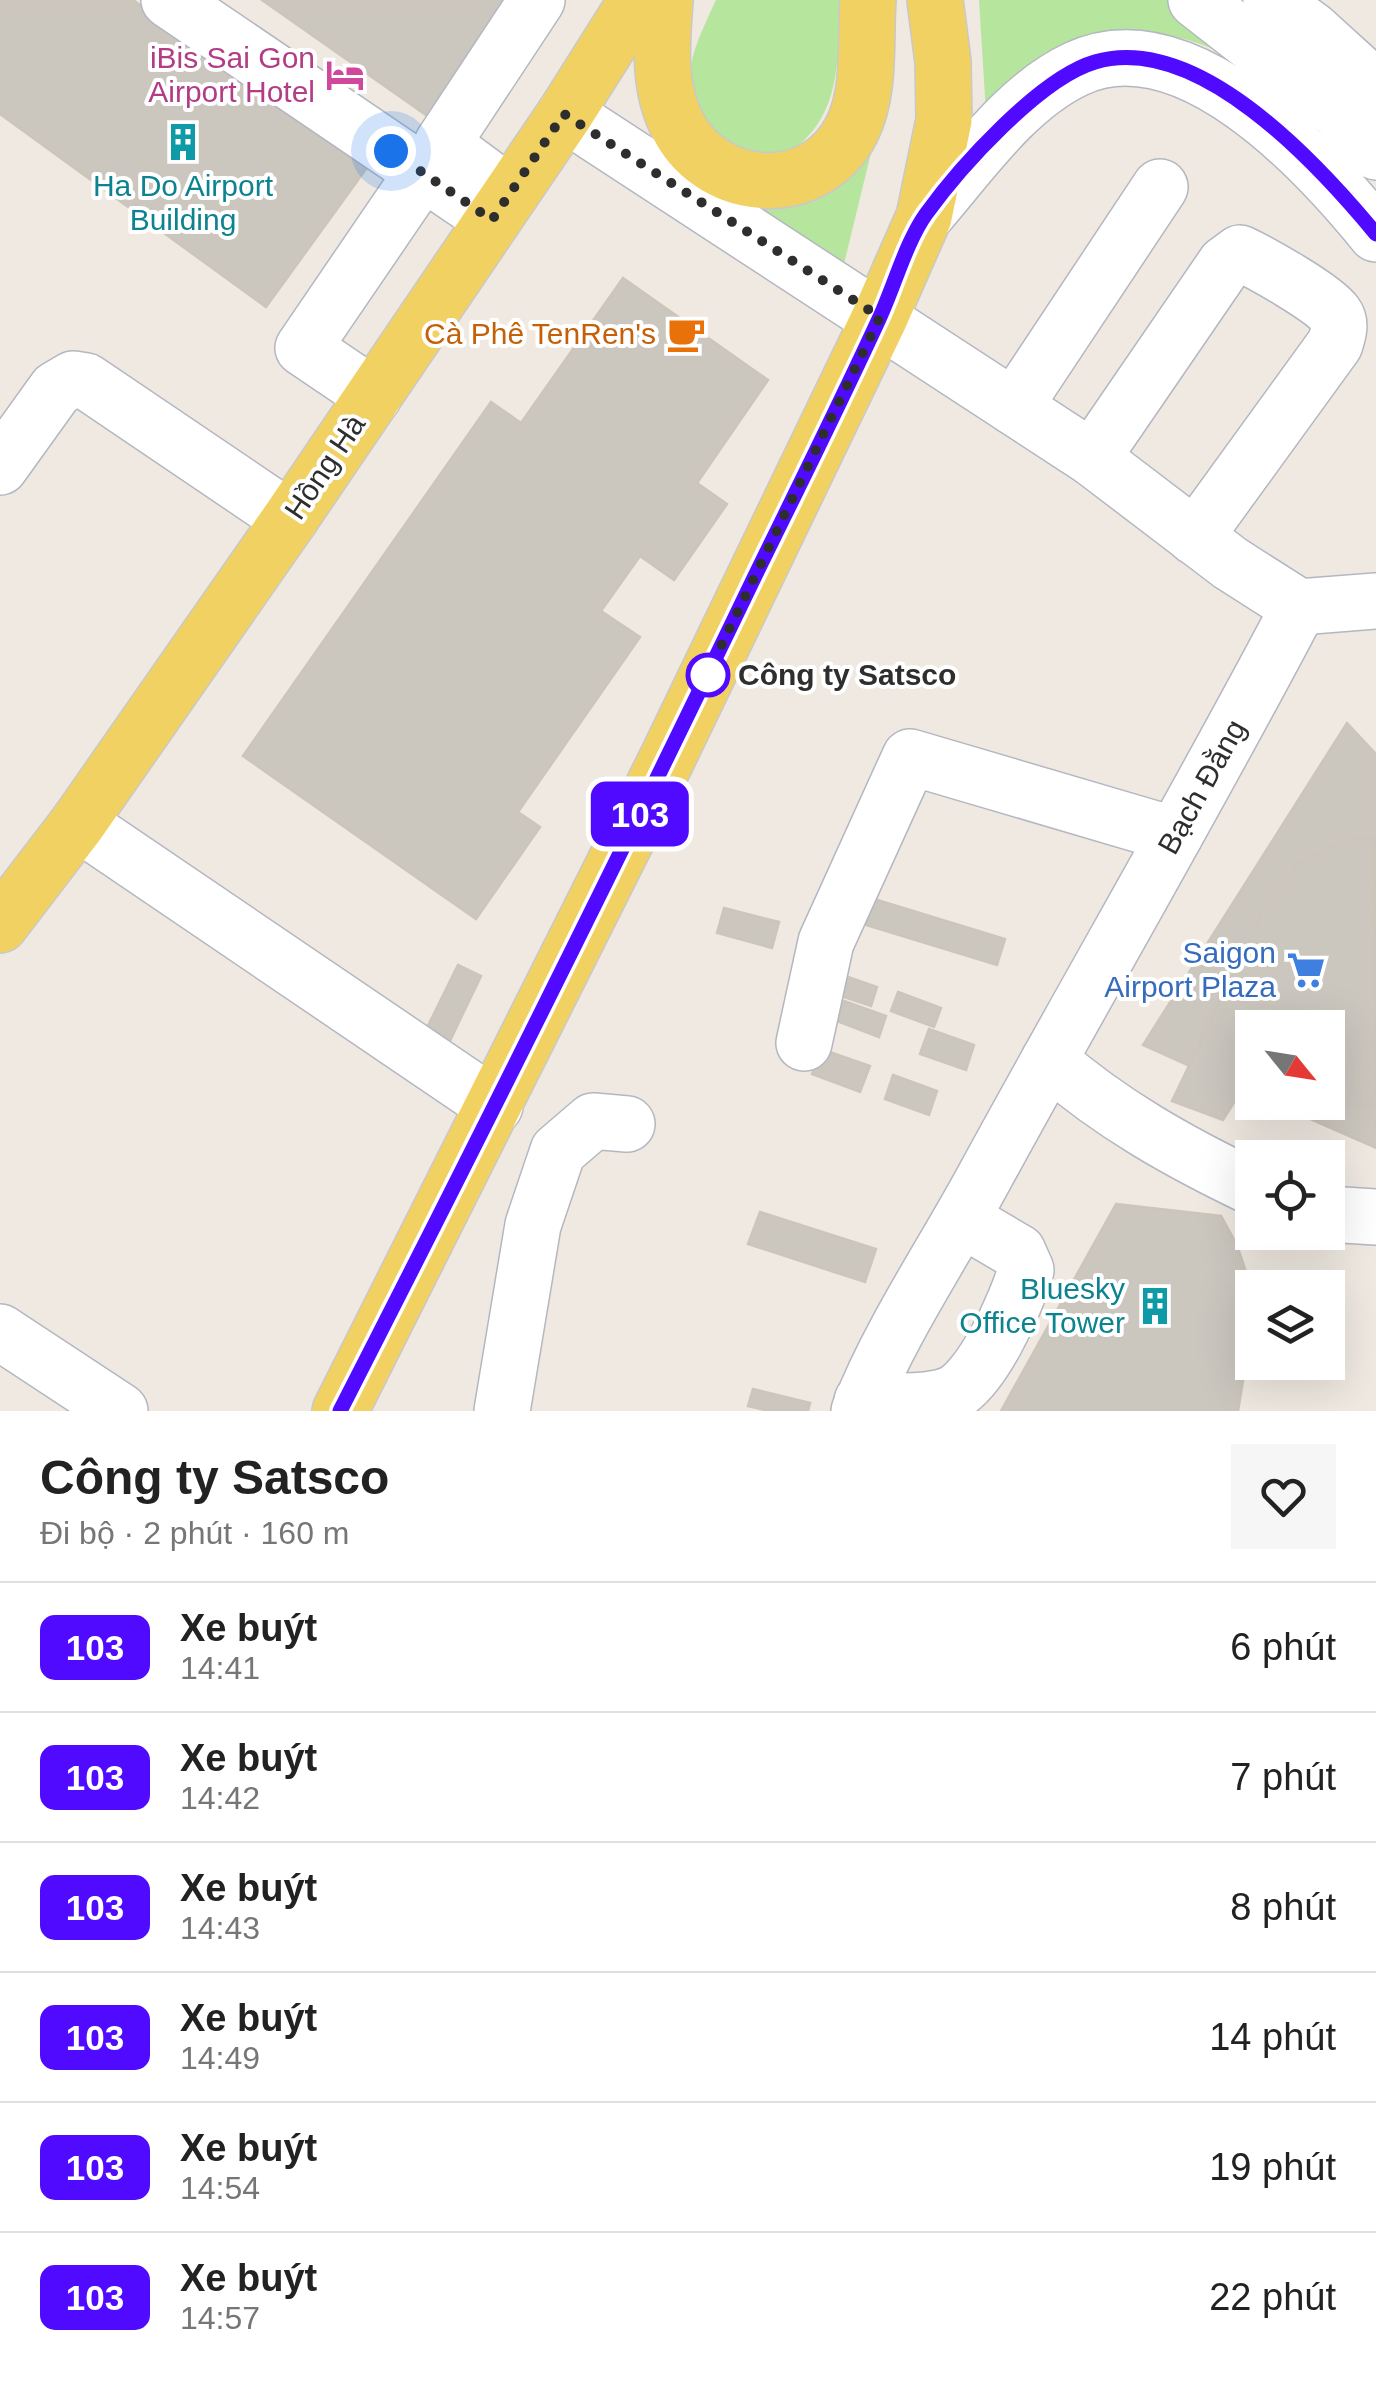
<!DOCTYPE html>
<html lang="vi">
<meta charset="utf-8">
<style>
:root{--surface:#fff;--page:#f6f6f6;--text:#222;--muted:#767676;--line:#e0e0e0}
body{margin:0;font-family:Arial,sans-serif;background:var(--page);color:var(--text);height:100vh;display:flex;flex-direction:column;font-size:38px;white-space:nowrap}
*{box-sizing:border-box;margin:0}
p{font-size:32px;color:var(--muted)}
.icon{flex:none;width:55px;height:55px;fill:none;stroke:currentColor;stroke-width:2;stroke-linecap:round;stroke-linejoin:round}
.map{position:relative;height:1411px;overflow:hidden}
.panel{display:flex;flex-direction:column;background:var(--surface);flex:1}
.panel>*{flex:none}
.badge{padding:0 20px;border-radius:15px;font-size:35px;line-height:65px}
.needle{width:65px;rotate:120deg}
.tools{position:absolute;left:1235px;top:1010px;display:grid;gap:20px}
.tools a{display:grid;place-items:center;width:110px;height:110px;border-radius:0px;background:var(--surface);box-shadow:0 10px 40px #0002;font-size:50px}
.you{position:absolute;width:50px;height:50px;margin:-25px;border:8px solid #fff;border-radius:50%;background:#1a73e8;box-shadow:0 0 0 15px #1a73e833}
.map>.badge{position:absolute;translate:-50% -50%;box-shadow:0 0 0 5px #fff}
.round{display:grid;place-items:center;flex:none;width:105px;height:105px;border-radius:0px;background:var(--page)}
.head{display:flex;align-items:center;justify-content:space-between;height:170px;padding:0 40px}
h1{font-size:48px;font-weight:700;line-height:75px}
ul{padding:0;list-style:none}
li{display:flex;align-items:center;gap:30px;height:130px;padding:0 40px;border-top:2px solid var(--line)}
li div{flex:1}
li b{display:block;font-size:38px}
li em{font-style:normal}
li .badge{min-width:110px;font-weight:700;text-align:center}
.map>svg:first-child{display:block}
.green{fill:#b6e59e}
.building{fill:#cbc7bf;stroke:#cbc5ba;stroke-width:2.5}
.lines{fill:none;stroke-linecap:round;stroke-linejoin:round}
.minor-casing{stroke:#b4b7c1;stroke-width:58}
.major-casing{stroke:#c9c9c9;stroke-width:58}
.minor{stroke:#fff;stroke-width:55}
.major{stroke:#f2d163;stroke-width:55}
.line-casing{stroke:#fff;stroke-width:22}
.line{stroke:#4f0aff;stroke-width:15}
.walk{stroke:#2e2e2e;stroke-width:10;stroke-dasharray:0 18}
.stop-dot{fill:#fff;stroke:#4f0aff;stroke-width:5}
.labels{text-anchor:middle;stroke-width:8;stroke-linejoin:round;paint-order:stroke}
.hotel-label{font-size:30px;fill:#b23c85;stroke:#fff;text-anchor:end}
.culture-label{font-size:30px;fill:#0d838f;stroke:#fff}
.food-label{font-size:30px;fill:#c56008;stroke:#fff;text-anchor:end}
.street-label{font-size:30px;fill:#2e2e2e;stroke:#fff}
.stop-label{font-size:30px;font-weight:bold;fill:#2e2e2e;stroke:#fff;text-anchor:start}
.shop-label{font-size:30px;fill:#366cbe;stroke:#fff;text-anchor:end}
</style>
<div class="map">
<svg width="1376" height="1411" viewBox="0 0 1376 1411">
<rect width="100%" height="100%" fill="#efe9e1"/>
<g class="green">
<path d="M716 0H840C838 62 842 122 782 157L722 146C678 82 684 69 716 0Z"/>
<path d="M979 0H1230L1218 51C1160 25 1086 21 1033 61 1014 75 1000 95 986 113Z"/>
<polygon points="871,153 842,272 727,199 853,169"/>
</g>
<g class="building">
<polygon points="0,0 133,0 366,169 266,307 0,114"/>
<polygon points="262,0 521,0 436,122"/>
<polygon points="623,278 768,380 697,483 727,504 674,580 640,556 601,611 640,637 518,812 540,827 476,919 243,756 491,402 521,423"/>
<polygon points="1347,723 1376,754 1376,1148 1272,1102 1328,1102 1328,1028 1252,1028 1252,1094 1143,1045"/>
<polygon points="1374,839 1376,1105 1352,1106 1328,1101 1328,1028 1252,1028 1252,1074 1223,1120 1172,1101 1263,912 1298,863 1348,840"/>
<polygon points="874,899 1005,939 997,965 866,925"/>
<polygon points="724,908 779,922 772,948 717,933"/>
<polygon points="458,965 481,976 446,1049 422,1038"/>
<polygon points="848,977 877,987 871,1006 841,996"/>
<polygon points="898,992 941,1008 934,1027 891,1011"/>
<polygon points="844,1001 886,1016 879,1037 837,1021"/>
<polygon points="929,1029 974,1045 966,1070 920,1054"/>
<polygon points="821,1049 870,1066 860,1092 812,1074"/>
<polygon points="893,1075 937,1091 929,1115 885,1099"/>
<polygon points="1116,1204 1221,1216 1237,1245 1250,1284 1252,1327 1238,1411 1001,1411"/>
<polygon points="760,1212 876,1249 865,1282 748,1244"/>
<polygon points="753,1389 810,1403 808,1411 770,1411 748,1406"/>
</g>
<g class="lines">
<g class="minor-casing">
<g id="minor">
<polyline points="169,0 492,219"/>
<polyline points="1196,0 1337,110 1376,152"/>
<polyline points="1271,0 1312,30 1376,88"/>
<polyline points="565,114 1092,458 1230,563 1299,607"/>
<polyline points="500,187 442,144 537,0"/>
<path d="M924 217C968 167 1014 98 1076 69 1185 18 1314 158 1376 234"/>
<polyline points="374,396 303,348 423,172"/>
<polyline points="1014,407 1160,187"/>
<path d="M1092 458 1225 264 1240 253C1261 263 1322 297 1335 314 1342 323 1338 334 1335 344L1195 537"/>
<polyline points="0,467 56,389 73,379 86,381 290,519"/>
<polyline points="1299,607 1376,601"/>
<polyline points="78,823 495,1106"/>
<polyline points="804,1043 826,942 910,757 1175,835"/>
<path d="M1049 1060C1111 1114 1179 1152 1252 1187"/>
<polyline points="1328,1214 1376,1217"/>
<polyline points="0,1332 120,1411"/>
<path d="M862 1401C889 1400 923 1404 949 1395 981 1384 1017 1301 1026 1270L1018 1252 962 1219"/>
<polyline points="502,1411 533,1225 558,1151 593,1121 627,1124"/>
<path d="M859 1411C889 1333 944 1252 984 1178 1088 987 1198 800 1299 607"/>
</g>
</g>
<g class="major-casing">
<g id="major">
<path d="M665 0C662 44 657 87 679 128 715 195 816 201 852 129 871 91 865 41 868 0"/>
<polyline points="0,925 78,823 290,519 565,114 637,0"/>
<polyline points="340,1411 666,761 880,317 924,217 944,120 943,62 935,0"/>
</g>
</g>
<use href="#minor" class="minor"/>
<use href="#major" class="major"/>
</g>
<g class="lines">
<g class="line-casing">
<path id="line" d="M340 1411C481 1135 620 857 754 578 796 492 839 406 879 319 894 287 906 242 926 214 960 167 1040 78 1095 62 1198 32 1318 164 1376 234"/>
</g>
<use href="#line" class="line"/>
<polyline class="walk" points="391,151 492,220 564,114 880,317 700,690 708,675"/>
</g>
<defs>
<g id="hotel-bare" transform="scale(3)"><path d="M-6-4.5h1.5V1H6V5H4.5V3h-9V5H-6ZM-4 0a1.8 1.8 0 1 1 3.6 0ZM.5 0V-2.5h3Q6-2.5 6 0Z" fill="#d1479c" stroke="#fff" stroke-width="2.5" paint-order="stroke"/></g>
<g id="building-bare" transform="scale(3)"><path d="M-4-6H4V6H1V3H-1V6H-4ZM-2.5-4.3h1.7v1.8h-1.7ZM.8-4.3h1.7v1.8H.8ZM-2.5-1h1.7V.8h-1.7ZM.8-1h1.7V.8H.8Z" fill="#0f9aa8" stroke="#fff" stroke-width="2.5" paint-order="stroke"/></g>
<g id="cafe-bare" transform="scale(3)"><path d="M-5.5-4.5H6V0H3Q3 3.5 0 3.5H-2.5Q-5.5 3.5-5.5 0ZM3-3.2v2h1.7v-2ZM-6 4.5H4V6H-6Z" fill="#e8710a" stroke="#fff" stroke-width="2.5" paint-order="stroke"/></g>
<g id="supermarket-bare" transform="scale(3)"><path d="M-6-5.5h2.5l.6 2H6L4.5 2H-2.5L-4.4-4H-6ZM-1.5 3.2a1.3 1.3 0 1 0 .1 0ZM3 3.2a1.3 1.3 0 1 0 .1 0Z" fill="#3f7fe0" stroke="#fff" stroke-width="2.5" paint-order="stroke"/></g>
</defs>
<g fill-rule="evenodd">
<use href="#hotel-bare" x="345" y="75"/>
<use href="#building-bare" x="183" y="142"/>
<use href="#cafe-bare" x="686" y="334"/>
<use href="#supermarket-bare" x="1306" y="970"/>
<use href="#building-bare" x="1155" y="1306"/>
</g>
<circle class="stop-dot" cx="708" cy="675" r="20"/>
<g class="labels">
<g class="hotel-label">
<text x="315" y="68">iBis Sai Gon<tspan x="315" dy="34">Airport Hotel</tspan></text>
</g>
<g class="culture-label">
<text x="183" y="196">Ha Do Airport<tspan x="183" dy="34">Building</tspan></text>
<text x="1125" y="1299" text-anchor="end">Bluesky<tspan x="1125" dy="34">Office Tower</tspan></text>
</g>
<g class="food-label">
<text x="656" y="344">Cà Phê TenRen's</text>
</g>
<g class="street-label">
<text transform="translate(325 467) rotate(-56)" y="10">Hồng Hà</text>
<text transform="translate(1202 787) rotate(-61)" y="10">Bạch Đằng</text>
</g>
<g class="stop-label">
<text x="738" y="685">Công ty Satsco</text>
</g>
<g class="shop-label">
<text x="1276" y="963">Saigon<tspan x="1276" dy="34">Airport Plaza</tspan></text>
</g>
</g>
</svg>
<div class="tools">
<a><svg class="needle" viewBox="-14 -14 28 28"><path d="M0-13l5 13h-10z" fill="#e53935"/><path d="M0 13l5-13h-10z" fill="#767676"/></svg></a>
<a><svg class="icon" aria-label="locate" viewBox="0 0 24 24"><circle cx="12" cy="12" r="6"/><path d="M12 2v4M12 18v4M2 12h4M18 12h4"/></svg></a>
<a><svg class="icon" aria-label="layers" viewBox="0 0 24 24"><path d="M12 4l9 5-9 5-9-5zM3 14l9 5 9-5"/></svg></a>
</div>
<div class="you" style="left:391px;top:151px"></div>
<b class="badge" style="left:640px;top:814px;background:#4f0aff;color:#fff">103</b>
</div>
<section class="panel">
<div class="head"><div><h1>Công ty Satsco</h1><p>Đi bộ · 2 phút · 160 m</p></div><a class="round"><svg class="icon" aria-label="heart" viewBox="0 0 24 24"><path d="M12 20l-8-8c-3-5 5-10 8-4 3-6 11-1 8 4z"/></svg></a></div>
<ul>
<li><span class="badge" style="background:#4f0aff;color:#fff">103</span><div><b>Xe buýt</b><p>14:41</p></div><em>6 phút</em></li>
<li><span class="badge" style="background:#4f0aff;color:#fff">103</span><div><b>Xe buýt</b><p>14:42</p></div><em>7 phút</em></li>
<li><span class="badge" style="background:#4f0aff;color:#fff">103</span><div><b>Xe buýt</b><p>14:43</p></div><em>8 phút</em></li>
<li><span class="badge" style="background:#4f0aff;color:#fff">103</span><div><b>Xe buýt</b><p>14:49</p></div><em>14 phút</em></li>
<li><span class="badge" style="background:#4f0aff;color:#fff">103</span><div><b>Xe buýt</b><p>14:54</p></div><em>19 phút</em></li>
<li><span class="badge" style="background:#4f0aff;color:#fff">103</span><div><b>Xe buýt</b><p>14:57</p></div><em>22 phút</em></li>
</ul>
</section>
